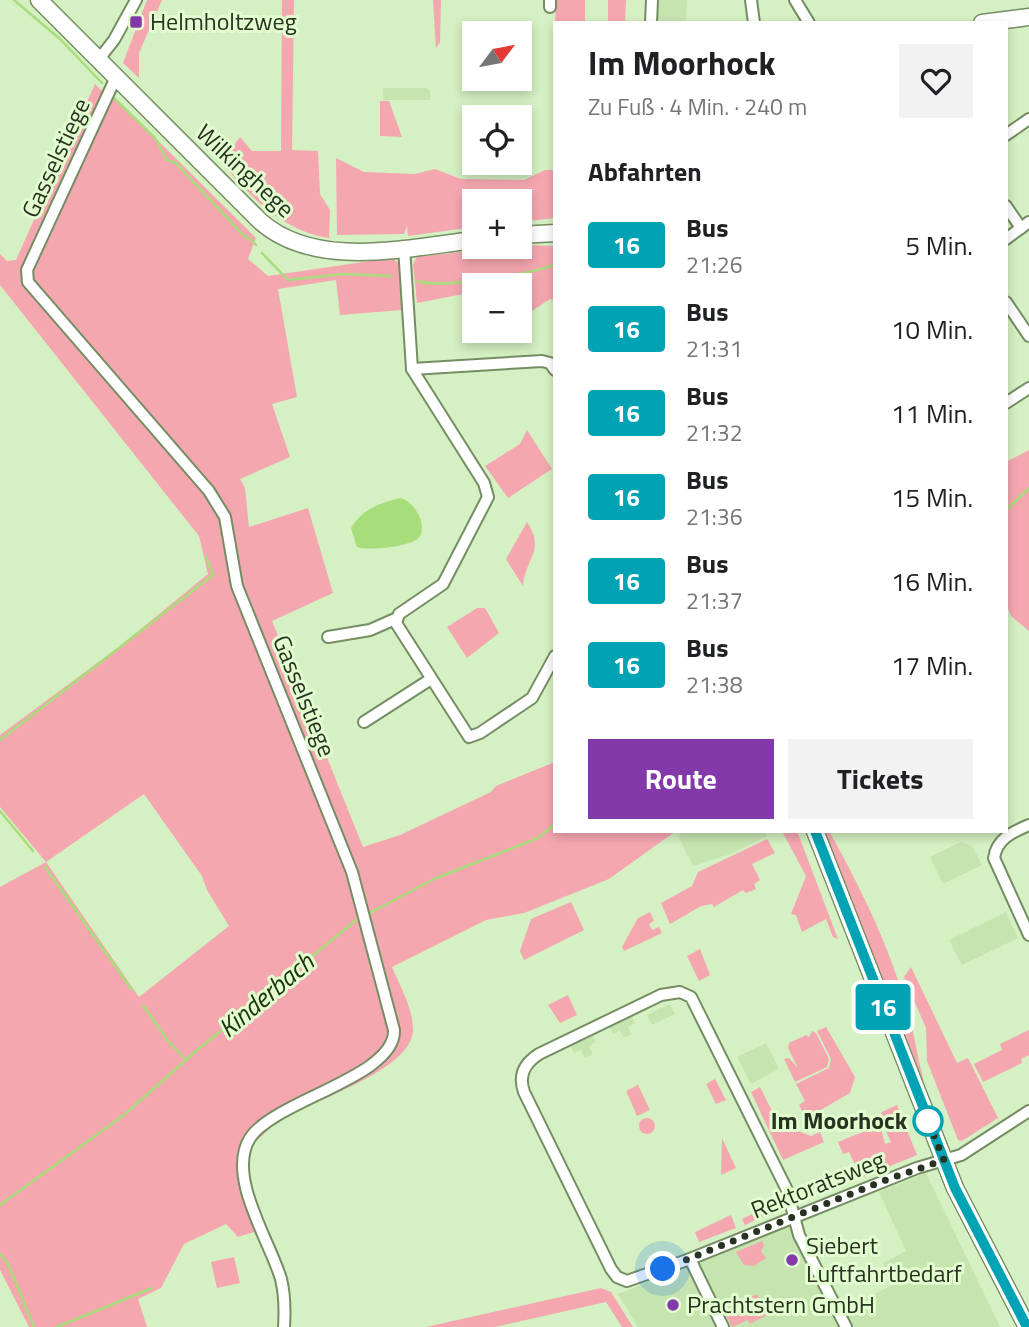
<!DOCTYPE html>
<html lang="de">
<meta charset="utf-8">
<style>
:root{--surface:#fff;--page:#f2f2f2;--text:#202124;--muted:#757577;--accent:#8439aa}
body{margin:0;font-family:"Titillium Web",sans-serif;background:var(--page);color:var(--text);height:100vh;display:flex;flex-direction:column;font-size:26px;white-space:nowrap}
*{box-sizing:border-box;margin:0}
p{font-size:23px;color:var(--muted)}
.icon{flex:none;width:38px;height:38px;fill:none;stroke:currentColor;stroke-width:2;stroke-linecap:round;stroke-linejoin:round}
.map{position:relative;flex:1;overflow:hidden}
.side{position:absolute;left:553px;top:21px;width:455px;height:812px;display:flex;flex-direction:column;background:var(--surface);border-radius:0px;box-shadow:0 4px 10px #0003}
.side>*{flex:none}
.badge{padding:0 14px;border-radius:5px;font-size:24px;line-height:46px}
.needle{width:46px;rotate:58deg}
.fabs{position:absolute;left:462px;top:21px;display:grid;gap:14px}
.fabs a{display:grid;place-items:center;width:70px;height:70px;border-radius:0px;background:var(--surface);box-shadow:0 4px 10px #0003;font-size:35px}
.you{position:absolute;width:35px;height:35px;margin:-18px;border:5px solid #fff;border-radius:50%;background:#1a73e8;box-shadow:0 0 0 10px #1a73e833}
.map>.badge{position:absolute;translate:-50% -50%;box-shadow:0 0 0 4px #fff}
h2{padding:0 35px;font-size:26px;line-height:63px}
.round{display:grid;place-items:center;flex:none;width:74px;height:74px;border-radius:0px;background:var(--page)}
.headline{display:flex;align-items:center;justify-content:space-between;height:119px;padding:0 35px}
h1{font-size:33px;font-weight:700;line-height:52px}
.primary-button{display:flex;gap:14px;margin-top:auto;padding:14px 35px}
.primary-button a{flex:1;height:80px;border-radius:0px;background:var(--accent);color:#fff;font-size:28px;font-weight:700;line-height:80px;text-align:center}
.primary-button a+a{background:var(--page);color:var(--text)}
ul{padding:0;list-style:none}
li{display:flex;align-items:center;gap:21px;height:84px;padding:0 35px}
li div{flex:1}
li b{display:block;font-size:26px}
li em{font-style:normal}
li .badge{min-width:77px;font-weight:700;text-align:center}
.map>svg:first-child{display:block}
.built{fill:#c6e4b0}
.green{fill:#f5a7b0;fill-rule:evenodd}
.water{fill:#a7dd7a}
.lines{fill:none;stroke-linecap:round;stroke-linejoin:round}
.stream{stroke:#a7dd7a;stroke-width:2.5}
.street-casing{stroke:#758d63;stroke-width:14}
.secondary-casing{stroke:#758d63;stroke-width:19}
.street{stroke:#fff;stroke-width:10}
.secondary{stroke:#fff;stroke-width:16}
.line-casing{stroke:#fff;stroke-width:16}
.line{stroke:#00a3b4;stroke-width:10}
.walk{stroke:#283220;stroke-width:7;stroke-dasharray:0 12.6}
.poi-dot{fill:#8439aa;stroke:#e2fdcf;stroke-width:2.5}
.stop-dot{fill:#fff;stroke:#00a3b4;stroke-width:3.5}
.labels{text-anchor:middle;stroke-width:6;stroke-linejoin:round;paint-order:stroke}
.poi-label{font-size:24px;fill:#283220;stroke:#e2fdcf;text-anchor:start}
.street-label{font-size:24px;fill:#283220;stroke:#e2fdcf}
.stop-label{font-size:24px;font-weight:bold;fill:#283220;stroke:#e2fdcf;text-anchor:end}
.water-label{font-size:26px;font-style:italic;fill:#20340c;stroke:#e2fdcf}
</style>
<div class="map">
<svg width="1029" height="1327" viewBox="0 0 1029 1327">
<rect width="100%" height="100%" fill="#d5f0c2"/>
<g class="built">
<polygon points="654,0 687,0 686,23 653,23"/>
<polygon points="383,88 426,88 430,91 430,100 383,100"/>
<polygon points="684,831 765,831 767,836 731,854 693,866 678,836"/>
<polygon points="961,842 972,846 982,865 943,884 930,857"/>
<polygon points="1006,912 1018,938 962,965 949,940"/>
<polygon points="670,1004 675,1014 652,1025 647,1015"/>
<polygon points="631,1015 635,1023 628,1027 632,1034 624,1038 620,1031 613,1034 608,1026"/>
<polygon points="592,1034 596,1042 589,1046 593,1054 585,1058 581,1050 574,1053 570,1045"/>
<polygon points="766,1043 779,1069 751,1084 737,1057"/>
<polygon points="926,1173 1000,1327 638,1327 618,1294 791,1225 835,1313 893,1285 883,1263 906,1251 879,1192"/>
</g>
<g class="green">
<polygon points="147,0 162,0 139,53 139,78 123,63"/>
<path d="M282 0H294L292 150 318 151 320 194 330 210 329 238C283 231 250 197 221 162L240 137 252 151H281Z"/>
<polygon points="433,0 441,0 440,42 436,48"/>
<polygon points="556,0 585,0 585,23 555,23"/>
<polygon points="608,0 626,0 625,23 608,23"/>
<path d="M95 84 110 99 112 95 256 238 248 259 268 276 391 258 399 263 402 310 340 315 336 280 278 289 297 397 272 404 290 457 240 479 245 488 249 527 308 508 333 593 272 621 363 847 400 835 491 792 496 786 555 762V831H676L609 879 524 913 486 920 392 967C400 986 412 1006 413 1028 416 1070 307 1102 277 1122 270 1128 264 1134 257 1140L244 1134C228 1165 245 1202 258 1231L238 1237 226 1224 184 1244 161 1288 138 1299 147 1327H29L0 1270V887L46 862 0 807V735L120 646 208 574 199 536 0 285V254L7 261 16 260ZM144 794 202 876 207 890 229 926 139 997 46 862Z"/>
<polygon points="380,101 389,101 402,137 380,136"/>
<polygon points="336,158 364,172 415,174 435,169 461,179 524,180 545,170 555,170 555,218 520,222 520,201 474,201 474,227 408,236 407,226 404,234 337,235"/>
<polygon points="520,245 555,246 555,301 550,299 520,319 520,285 474,285 474,292 417,303 413,264 417,257"/>
<polygon points="527,430 552,469 508,498 485,466 520,444"/>
<polygon points="1029,450 1029,631 1011,616 1006,604 1006,462"/>
<path d="M527 522C546 551 525 558 523 586L506 559Z"/>
<polygon points="477,608 485,608 499,633 467,658 447,627"/>
<polygon points="782,831 797,831 838,939 833,937 826,919 802,932 796,915 791,914 806,876"/>
<path d="M820 831H829C868 901 902 972 917 1051 919 1065 925 1078 924 1093Z"/>
<polygon points="767,839 775,853 752,864 760,880 754,884 756,889 746,893 743,890 714,907 712,904 701,906 670,924 661,903 692,886 698,872"/>
<polygon points="571,902 584,930 524,960 520,951 531,919"/>
<polygon points="650,912 654,921 649,924 652,930 659,927 662,933 624,951 622,947 638,918"/>
<polygon points="700,949 710,975 699,981 687,956"/>
<polygon points="911,967 957,1063 968,1058 998,1118 962,1141 958,1140 927,1061 926,1028 904,977"/>
<polygon points="568,995 577,1015 560,1023 548,1005"/>
<polygon points="826,1027 855,1077 850,1093 812,1115 803,1113 799,1105 805,1101 796,1084 829,1068 831,1059 817,1031"/>
<polygon points="1029,1030 1029,1055 1021,1059 1022,1063 983,1082 974,1064 1002,1050 1000,1044"/>
<polygon points="812,1031 816,1033 829,1059 827,1067 795,1082 784,1059 789,1058 798,1068 788,1048 789,1043 806,1035 809,1037"/>
<polygon points="715,1079 726,1100 716,1104 706,1084"/>
<polygon points="638,1085 650,1110 637,1116 626,1091"/>
<polygon points="760,1087 780,1127 790,1123 793,1129 811,1136 820,1132 824,1142 783,1160 751,1092"/>
<polygon points="897,1105 917,1155 854,1181 848,1168 855,1165 849,1152 843,1154 838,1142 880,1125 885,1144 891,1142 880,1118 882,1112"/>
<circle cx="647" cy="1126" r="8"/>
<polygon points="722,1138 736,1168 721,1175"/>
<polygon points="827,1178 831,1188 811,1197 801,1192"/>
<polygon points="780,1200 781,1208 745,1225 742,1219"/>
<polygon points="731,1215 736,1228 699,1242 695,1232"/>
<polygon points="762,1241 764,1245 761,1251 766,1258 754,1266 744,1265 736,1252"/>
<polygon points="234,1257 240,1283 217,1288 211,1262"/>
<polygon points="601,1288 611,1292 633,1327 622,1327 606,1302 495,1327 426,1327"/>
<polygon points="757,1294 767,1315 750,1324 748,1320 732,1327 724,1311"/>
</g>
<path class="water" d="M400 498C413 500 427 523 420 536 414 547 368 551 357 547L351 528C364 508 378 504 400 498Z"/>
<g class="lines">
<g class="stream">
<polyline points="14,0 60,39 102,83"/>
<path d="M114 98 155 138 167 160 176 163C197 187 220 209 239 231 244 237 251 238 256 245"/>
<polyline points="262,253 288,280 343,274 391,276"/>
<path d="M418 281C435 289 538 274 555 264"/>
<polyline points="1006,510 1029,488"/>
<polyline points="0,740 213,575 206,557"/>
<polyline points="0,811 33,851"/>
<polyline points="45,867 132,990"/>
<polyline points="366,915 434,879 538,838 555,824"/>
<polyline points="143,1005 168,1041 186,1060"/>
<polyline points="0,1205 124,1115 196,1051 360,917"/>
<polyline points="0,1254 8,1264 34,1327"/>
<polyline points="57,1327 152,1288"/>
</g>
<g class="street-casing">
<g id="street">
<polyline points="550,0 550,7"/>
<polyline points="751,0 754,23"/>
<polyline points="795,0 809,23"/>
<polyline points="651,23 652,0"/>
<polyline points="99,59 114,40 136,0"/>
<path d="M116 77 27 270 28 282 209 491 225 517 237 586 352 872 394 1030C396 1077 275 1100 250 1138 226 1176 270 1241 281 1279 285 1295 285 1311 284 1327"/>
<polyline points="1006,135 1029,119"/>
<polyline points="1006,206 1021,228"/>
<polyline points="1006,239 1029,222"/>
<polyline points="404,247 412,369 484,483 488,497 443,584 399,614 396,623 469,737 480,733 532,698 555,656"/>
<polyline points="1006,302 1029,336"/>
<polyline points="412,369 542,361 550,363 555,370"/>
<polyline points="1006,403 1029,388"/>
<polyline points="328,637 370,630 395,619"/>
<polyline points="364,722 431,679"/>
<path d="M1029 825C1013 832 997 838 994 858L1029 935"/>
<polyline points="690,1259 723,1327"/>
<path d="M846 1327 799 1235 787 1190 691 997 680 992 661 995 539 1054C525 1063 518 1075 524 1092L611 1269 617 1277 627 1281 690 1259 917 1168 961 1155 1029 1111"/>
</g>
</g>
<g class="secondary-casing">
<g id="secondary">
<path d="M39 0 260 221C315 270 406 248 474 240"/>
<polyline points="982,23 1029,17"/>
<polyline points="520,235 555,233"/>
<polyline points="815,831 955,1188 1027,1327"/>
</g>
</g>
<use href="#street" class="street"/>
<use href="#secondary" class="secondary"/>
</g>
<g class="lines">
<g class="line-casing">
<polyline id="line" points="815,831 955,1188 1027,1327"/>
</g>
<use href="#line" class="line"/>
<polyline class="walk" points="663,1269 883,1181 944,1160 927,1119 928,1121"/>
</g>
<g class="poi-dot">
<rect x="129" y="15" width="14" height="14" rx="3.5"/>
<circle cx="792" cy="1260" r="7"/>
<circle cx="673" cy="1305" r="7"/>
</g>
<circle class="stop-dot" cx="928" cy="1121" r="14"/>
<g class="labels">
<g class="poi-label">
<text x="150" y="30">Helmholtzweg</text>
<text x="806" y="1254">Siebert<tspan x="806" dy="28">Luftfahrtbedarf</tspan></text>
<text x="687" y="1313">Prachtstern GmbH</text>
</g>
<g class="street-label">
<text transform="translate(56 158) rotate(-65)" y="8">Gasselstiege</text>
<text transform="translate(245 171) rotate(43)" y="8">Wilkinghege</text>
<text transform="translate(304 696) rotate(68)" y="8">Gasselstiege</text>
<text transform="translate(818 1185) rotate(-22)" y="8">Rektoratsweg</text>
</g>
<g class="stop-label">
<text x="907" y="1129">Im Moorhock</text>
</g>
<g class="water-label">
<text transform="translate(266 995) rotate(-40)" y="9">Kinderbach</text>
</g>
</g>
</svg>
<div class="fabs">
<a><svg class="needle" viewBox="-14 -14 28 28"><path d="M0-13l5 13h-10z" fill="#e53935"/><path d="M0 13l5-13h-10z" fill="#757577"/></svg></a>
<a><svg class="icon" aria-label="locate" viewBox="0 0 24 24"><circle cx="12" cy="12" r="6"/><path d="M12 2v4M12 18v4M2 12h4M18 12h4"/></svg></a>
<a>+</a>
<a>−</a>
</div>
<div class="you" style="left:663px;top:1269px"></div>
<b class="badge" style="left:883px;top:1007px;background:#00a3b4;color:#fff">16</b>
<section class="side">
<div class="headline"><div><h1>Im Moorhock</h1><p>Zu Fuß · 4 Min. · 240 m</p></div><a class="round"><svg class="icon" aria-label="heart" viewBox="0 0 24 24"><path d="M12 20l-8-8c-3-5 5-10 8-4 3-6 11-1 8 4z"/></svg></a></div>
<h2>Abfahrten</h2>
<ul>
<li><span class="badge" style="background:#00a3b4;color:#fff">16</span><div><b>Bus</b><p>21:26</p></div><em>5 Min.</em></li>
<li><span class="badge" style="background:#00a3b4;color:#fff">16</span><div><b>Bus</b><p>21:31</p></div><em>10 Min.</em></li>
<li><span class="badge" style="background:#00a3b4;color:#fff">16</span><div><b>Bus</b><p>21:32</p></div><em>11 Min.</em></li>
<li><span class="badge" style="background:#00a3b4;color:#fff">16</span><div><b>Bus</b><p>21:36</p></div><em>15 Min.</em></li>
<li><span class="badge" style="background:#00a3b4;color:#fff">16</span><div><b>Bus</b><p>21:37</p></div><em>16 Min.</em></li>
<li><span class="badge" style="background:#00a3b4;color:#fff">16</span><div><b>Bus</b><p>21:38</p></div><em>17 Min.</em></li>
</ul>
<div class="primary-button"><a>Route</a><a>Tickets</a></div>
</section>
</div>
